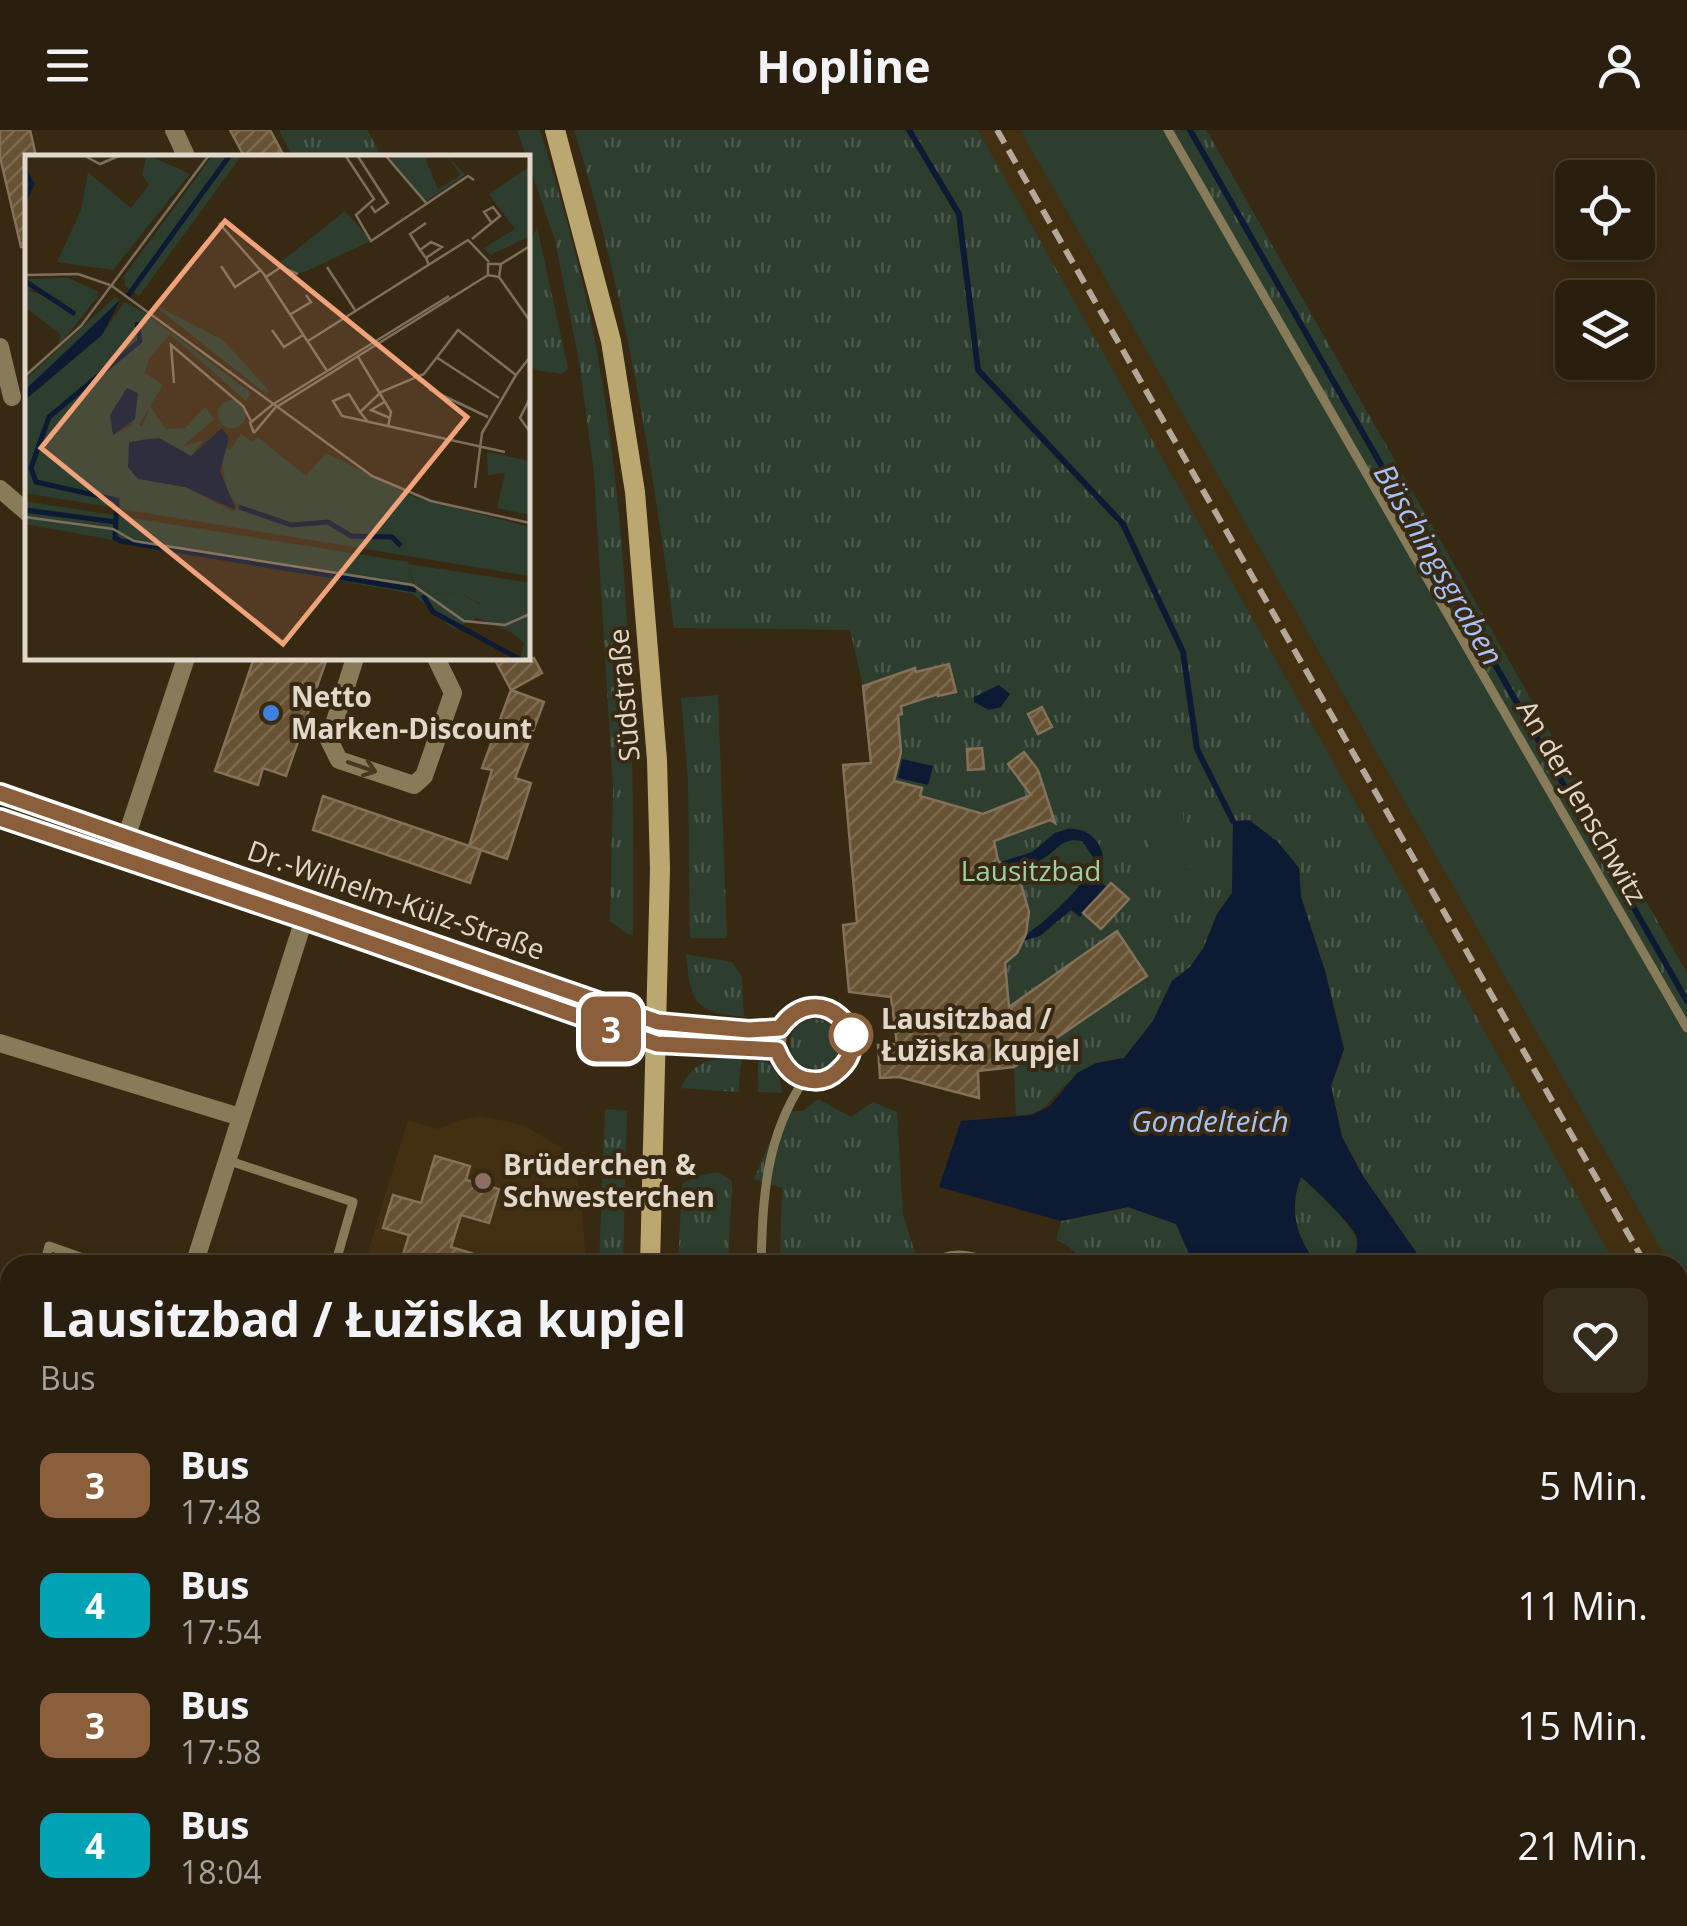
<!DOCTYPE html>
<html lang="de">
<meta charset="utf-8">
<style>
:root{--surface:#2a1f0e;--page:#362c1c;--text:#f1f3f6;--muted:#a5a29e;--line:#463d2e}
body{margin:0;font-family:"Open Sans",sans-serif;background:var(--page);color:var(--text);height:100vh;display:flex;flex-direction:column;font-size:38px;white-space:nowrap}
*{box-sizing:border-box;margin:0}
p{font-size:32px;color:var(--muted)}
.icon{flex:none;width:55px;height:55px;fill:none;stroke:currentColor;stroke-width:2;stroke-linecap:round;stroke-linejoin:round}
.map{position:relative;flex:1;overflow:hidden}
.drawer{position:absolute;left:0px;top:1125px;width:1688px;height:672px;display:flex;flex-direction:column;background:var(--surface);border-radius:30px 30px 0 0;box-shadow:0 5px 15px #0003,0 0 0 2px var(--line)}
.drawer>*{flex:none}
.badge{padding:0 20px;border-radius:15px;font-size:35px;line-height:65px}
.fabs{position:absolute;left:1555px;top:30px;display:grid;gap:20px}
.fabs a{display:grid;place-items:center;width:100px;height:100px;border-radius:15px;background:var(--surface);box-shadow:0 5px 15px #0003,0 0 0 2px var(--line);font-size:50px}
.map>.badge{position:absolute;translate:-50% -50%;box-shadow:0 0 0 5px #fff}
.round{display:grid;place-items:center;flex:none;width:105px;height:105px;border-radius:15px;background:var(--page)}
.head{display:flex;align-items:center;justify-content:space-between;height:170px;padding:0 40px}
h1{font-size:48px;font-weight:700;line-height:75px}
ul{padding:0;list-style:none}
li{display:flex;align-items:center;gap:30px;height:120px;padding:0 40px}
li div{flex:1}
li b{display:block;font-size:38px}
li em{font-style:normal}
li .badge{min-width:110px;font-weight:700;text-align:center}
header{display:flex;justify-content:space-between;align-items:center;height:130px;padding:0 40px;background:var(--surface);font-size:45px;font-weight:700}
.map>svg:first-child{display:block}
.built{fill:#433012}
.grass{fill:url(#grass-tufts)}
.garden{fill:#2d3e2f}
.water{fill:#0d1a34}
.lines{fill:none;stroke-linecap:round;stroke-linejoin:round}
.stream{stroke:#0d1a34;stroke-width:6}
.building{fill:url(#building-hatch);stroke:#837159;stroke-width:2.5}
.service{stroke:#877b59;stroke-width:9}
.minor{stroke:#877b59;stroke-width:18}
.tertiary{stroke:#877b59;stroke-width:20}
.secondary{stroke:#bba770;stroke-width:20}
.rail{stroke:#b4a999;stroke-width:6;stroke-dasharray:15 8;stroke-linecap:butt}
.oneway{stroke:#483921}
.line-casing{stroke:#fff;stroke-width:22}
.line{stroke:#8b5e3c;stroke-width:15}
.shop-dot{fill:#3f7fe0;stroke:#382913;stroke-width:4}
.stop-dot{fill:#fff;stroke:#8b5e3c;stroke-width:5}
.education-dot{fill:#8d6e63;stroke:#382913;stroke-width:4}
.labels{text-anchor:middle;stroke-width:8;stroke-linejoin:round;paint-order:stroke}
.street-label{font-size:28px;fill:#e1d7ca;stroke:#382913}
.poi-label{font-size:28px;font-weight:bold;fill:#e1d7ca;stroke:#382913;text-anchor:start}
.park-label{font-size:28px;fill:#9dd2a6;stroke:#382913}
.stop-label{font-size:28px;font-weight:bold;fill:#e1d7ca;stroke:#382913;text-anchor:start}
.water-label{font-size:30px;font-style:italic;fill:#a5c3f9;stroke:#382913}
.inset-river{fill:none;stroke:#0d1a34;stroke-width:5}
.inset-road{fill:none;stroke:#7c6f5c;stroke-width:2.5}
.view{fill:#f0a27a;fill-opacity:0.15;stroke:#f0a27a;stroke-width:5}
.inset-edge{fill:none;stroke:#e1d7ca;stroke-width:5}
</style>
<header><svg class="icon" aria-label="menu" viewBox="0 0 24 24"><path d="M4 6h16M4 12h16M4 18h16"/></svg>Hopline<svg class="icon" aria-label="person" viewBox="0 0 24 24"><circle cx="12" cy="8" r="4"/><path d="M4 21q1-7 8-7t8 7"/></svg></header>
<div class="map">
<svg width="1687" height="1796" viewBox="0 0 1687 1796">
<defs>
<pattern id="grass-tufts" width="24" height="20" patternUnits="userSpaceOnUse" patternTransform="scale(2.5)"><rect width="24" height="20" fill="#2d3e2f"/><path d="M3 7l-1-3M5 7V3M7 7l1-3M15 17l-1-3M17 17v-4M19 17l1-3" fill="none" stroke="#4b594c"/></pattern>
<pattern id="building-hatch" width="6" height="6" patternUnits="userSpaceOnUse" patternTransform="scale(2.5)"><rect width="6" height="6" fill="#685234"/><path d="M-1 1l2-2M0 6l6-6M5 7l2-2" fill="none" stroke="#7d6a50"/></pattern>
</defs>
<rect width="100%" height="100%" fill="#382913"/>
<g class="built">
<polygon points="978,0 1020,0 1670,1135 1616,1135"/>
<polygon points="480,986 523,995 562,1018 574,1038 581,1065 586,1135 364,1135 408,990 438,999 460,990"/>
<polygon points="1678,1148 1687,1165 1687,1260 1678,1243"/>
<polygon points="0,1396 10,1399 10,1575 0,1605"/>
</g>
<g class="grass">
<polygon points="279,0 367,0 382,27 293,27"/>
<path d="M517 0H540C563 75 585 151 598 228 631 417 634 613 633 805L627 804 610 791 613 659 594 343 579 231 555 110Z"/>
<path d="M574 0H978L1616 1135H1425L1363 1046 1342 1007 1331 956 1344 919 1325 841 1301 767 1299 739 1277 711 1233 692 1232 763 1217 784 1204 817 1190 837 1172 851 1153 891 1124 928 1116 929C1100 937 1076 945 1063 957 1044 976 1046 983 1016 986L1014 937 978 942 979 968 897 914 891 867 849 862 843 795 857 792 843 635 871 632 863 556 850 500 674 498C652 330 625 162 574 0Z"/>
<polygon points="1168,0 1206,0 1219,22 1687,843 1687,897"/>
<polygon points="537,97 568,238 562,244 536,240 528,233 528,119"/>
<polygon points="718,565 727,808 690,808 688,649 681,568"/>
<path d="M686 824 732 832 742 847 744 887C693 882 691 872 686 824Z"/>
<circle cx="815" cy="914" r="25"/>
<path d="M742 927 738 962 681 958C693 929 714 929 742 927Z"/>
<path d="M758 928C776 936 780 945 782 963L758 962Z"/>
<polygon points="818,969 851,987 873,972 897,982 903,1084 915,1123 913,1135 780,1131 782,1058 754,1049 783,981 803,981"/>
<polygon points="605,979 627,981 623,1135 599,1135"/>
<polygon points="718,1042 732,1051 728,1135 678,1135 682,1054 694,1047"/>
<path d="M1300 1046C1313 1057 1353 1095 1356 1109 1358 1117 1355 1126 1352 1134L1318 1135C1295 1107 1290 1081 1300 1046Z"/>
<path d="M1128 1077 1176 1094 1194 1135H1093C1077 1128 1073 1116 1056 1110L1061 1091Z"/>
<polygon points="1678,1244 1687,1260 1687,1796 702,1796 701,1788 1678,1788"/>
</g>
<g class="garden">
<polygon points="1020,0 1167,0 1687,899 1687,1165 1678,1148 1678,1135 1670,1135"/>
<polygon points="1182,679 1192,747 1157,752 1146,685"/>
</g>
<g class="water">
<polygon points="999,555 1010,564 1001,577 989,580 974,572 974,567"/>
<polygon points="902,629 933,636 928,655 898,648"/>
<path d="M1249 690 1277 711 1299 738 1301 767 1325 841 1344 919 1331 956 1342 1007 1363 1046 1425 1135H1350C1355 1127 1360 1115 1356 1105 1350 1093 1313 1057 1301 1047 1288 1080 1296 1108 1318 1135H1194L1176 1094 1128 1077 1061 1091 939 1057 961 991 1032 985 1050 976 1077 943 1096 933 1124 928 1153 891 1172 851 1190 837 1204 817 1217 784 1232 763 1233 691Z"/>
<path d="M1067 699C1095 696 1113 725 1097 749L1107 757 1080 787 1071 780 1040 806 1023 811C1029 799 1036 799 1045 790 1062 775 1091 750 1093 727L1082 711C1062 707 1059 719 1044 728 1035 735 1022 737 1011 741L1001 732 1032 722 1055 703Z"/>
</g>
<g class="lines">
<g class="stream">
<polyline points="909,0 959,84 978,240 1123,394 1183,522 1197,619 1233,691"/>
<polyline points="1190,0 1687,871"/>
<polyline points="1678,1233 1687,1226"/>
<polyline points="1678,1334 1687,1351"/>
<polyline points="1091,1788 1133,1796"/>
<polyline points="781,1796 784,1788"/>
</g>
</g>
<g class="building">
<polygon points="0,0 30,0 34,17 36,28 28,28 28,117 21,117 0,27"/>
<polygon points="230,0 270,0 285,28 245,28"/>
<polygon points="254,528 327,528 286,646 263,638 258,655 215,641"/>
<polygon points="494,528 534,528 542,543 511,560"/>
<polygon points="949,534 956,562 938,566 938,564 901,576 902,584 898,585 901,622 894,651 922,658 920,666 983,684 1031,665 1008,634 1024,622 1038,640 1055,693 1050,690 994,711 998,730 1021,754 1029,782 1026,804 1017,823 1005,833 1009,877 1117,801 1147,846 1014,937 978,941 979,968 899,947 880,948 878,915 897,914 891,867 849,862 843,795 857,793 843,635 871,633 863,556 915,538 916,542"/>
<polygon points="511,560 544,572 515,648 531,653 507,729 469,716 492,640 482,638"/>
<polygon points="1042,577 1052,597 1038,604 1028,584"/>
<polygon points="982,618 984,639 968,640 967,619"/>
<polygon points="323,666 481,720 470,753 313,700"/>
<polygon points="1111,753 1129,769 1101,799 1083,783"/>
<polygon points="435,1026 470,1036 466,1050 499,1059 489,1093 461,1085 451,1117 497,1131 496,1135 400,1135 409,1105 383,1098 393,1065 421,1073"/>
</g>
<g class="lines">
<g class="service">
<polyline points="1168,0 1687,898"/>
<polyline points="227,1030 353,1072 335,1135"/>
<polyline points="44,1135 49,1116 103,1135"/>
<path d="M761 1135C763 1067 765 1008 804 950"/>
<path d="M933 1135C951 1115 982 1130 1005 1135"/>
<polyline points="0,1284 3,1285 0,1298"/>
<polyline points="0,1372 2,1378 10,1381"/>
</g>
<g class="minor">
<polyline points="174,0 187,28"/>
<polyline points="0,217 12,267"/>
<polyline points="0,359 28,383"/>
<polyline points="355,528 329,610 339,630 414,655 424,646 453,563 436,528"/>
<polyline points="119,729 186,528"/>
<circle cx="814" cy="913" r="37"/>
<polyline points="658,893 749,900 780,899"/>
<polyline points="0,913 240,987"/>
<polyline points="657,914 777,920"/>
<polyline points="194,1135 304,789"/>
<polyline points="39,1796 41,1788"/>
</g>
<g class="tertiary">
<polyline points="0,663 658,893"/>
<polyline points="0,688 304,789 657,914"/>
</g>
<g class="secondary">
<polyline points="555,0 611,211 635,362 657,630 660,739 650,1135"/>
<polyline points="677,1788 677,1796"/>
</g>
<g class="rail">
<polyline points="997,0 1646,1135"/>
<polyline points="1678,1166 1687,1183"/>
<polyline points="1678,1190 1687,1207"/>
</g>
</g>
<defs><path id="oneway-shaft" d="M-6 0H5M1.5-3L5.5 0L1.5 3" fill="none" stroke-width="1.6" stroke-linecap="round" stroke-linejoin="round" transform="scale(2.5)"/></defs>
<use class="oneway" href="#oneway-shaft" transform="translate(362 637) rotate(19)"/>
<g class="lines">
<g class="line-casing">
<path id="line" d="M0 663 658 892 749 900 780 898C818 844 880 906 838 941 830 949 820 952 809 950 792 948 783 935 777 920L657 914 304 790 0 688"/>
</g>
<use href="#line" class="line"/>
</g>
<circle class="shop-dot" cx="271" cy="583" r="10"/>
<circle class="stop-dot" cx="851" cy="905" r="20"/>
<circle class="education-dot" cx="483" cy="1051" r="10"/>
<g class="labels">
<g class="street-label">
<text transform="translate(624 565) rotate(-95)" y="10">Südstraße</text>
<text transform="translate(1582 672) rotate(60)" y="10">An der Jenschwitz</text>
<text transform="translate(396 770) rotate(19)" y="10">Dr.-Wilhelm-Külz-Straße</text>
</g>
<g class="poi-label">
<text x="291" y="577">Netto<tspan x="291" dy="32">Marken-Discount</tspan></text>
<text x="503" y="1045">Brüderchen &amp;<tspan x="503" dy="32">Schwesterchen</tspan></text>
</g>
<g class="park-label">
<text x="1031" y="751">Lausitzbad</text>
</g>
<g class="stop-label">
<text x="881" y="899">Lausitzbad /<tspan x="881" dy="32">Łužiska kupjel</tspan></text>
</g>
<g class="water-label">
<text transform="translate(1438 435) rotate(60)" y="10">Büschingsgraben</text>
<text x="1210" y="1002">Gondelteich</text>
</g>
</g>
<g transform="translate(25 25)">
<rect width="505" height="505" fill="#382913"/>
<path d="M112 0H123L165 19 88 115 32 107 56 55 63 17 106 53 124 30 117 20 121 3ZM188 0H217L114 141 100 131 99 121ZM407 0 401 5 413 34 435 20 422 0 440 20 400 47 362 3ZM505 11V81L465 100 459 93 490 74 464 39ZM320 56 346 86 277 118 251 111ZM0 125 5 136 45 149 75 139 34 190 35 179 0 152ZM90 142 95 145 77 167 0 235V225ZM99 147 120 158 226 238 221 246 145 179 123 205 120 218 138 230 114 270 156 292 179 285 166 301 134 283 118 284 106 292 109 321 160 332 207 356 214 352 201 335 196 297 198 291 205 295 216 279 228 287 233 282 281 321 301 298 391 343 505 372V421L0 338V245L77 180ZM108 248 107 270 88 280 90 249ZM126 148 198 185 244 236 241 239ZM193 259a14 14 0 1 1 28 0a14 14 0 1 1-28 0ZM462 297 505 306V360L472 353 480 318 463 320ZM0 346 94 361 93 376 388 430 403 438 436 439 454 449 483 436 480 424 505 428V505H495L499 488 486 477 452 463 428 474 388 439 0 369Z" fill="#2d3e2f" fill-rule="evenodd"/>
<path d="M43 123 74 137 54 152 3 133 2 124ZM125 251 141 274 160 273 180 252 189 264 156 293 116 275ZM383 409 480 424 484 436 459 450 436 439 403 438 389 429Z" fill="#2d3e2f"/>
<path d="M69 42 107 75 96 88 58 55ZM94 361 383 407 388 429 109 386 93 376Z" fill="#2d3e2f"/>
<path d="M95 145 77 180 0 245V235ZM102 233 113 238 110 264 88 280 85 260ZM197 273 204 283 195 316 211 355 160 332 113 324 103 312 104 287 134 283 166 301Z" fill="#0d1a34"/>
<path class="inset-river" d="M0 16 7 29 0 44M0 126 50 159M102 142 205 0M112 167 115 186 24 262 6 313 11 327 92 345 90 383 96 386 391 435M214 352 266 370 303 367 326 381 367 382 376 391M0 355 91 367M398 440 408 457 496 505"/>
<path class="inset-road" d="M58 0 75 9 96 0M320 0 349 44 331 60 346 86 443 21 449 25M332 0 363 48 350 57 346 51M360 0 402 49M194 68 238 118 302 216M447 84 475 61 468 52 459 57 466 67M395 95 385 79 401 68M401 103 395 95 406 87 417 92 401 103 404 110M476 109 505 91M196 111 210 132 236 115M302 112 330 155M0 120 53 119 85 130M241 122 256 112 273 119M474 122 505 166M87 131 347 321 406 346 505 368M266 159 286 147 281 140M247 175 259 192 278 180M283 186 443 85 464 107M332 200 366 257 363 272M411 202 474 243M0 221 56 171 184 0M149 228 146 190 218 251 226 266M404 234 463 262M505 243 495 263 505 277M361 246 346 255 365 263M335 257 324 239 308 246 317 261 480 297M343 267 335 257 356 237 399 219 433 175 491 220 505 202M229 278 250 253 463 120 474 122 476 109H463V120M229 278 225 268 247 250 424 141M450 333 457 278 491 220M0 362 88 374 109 386 388 430 439 466 480 470 505 459"/>
<path class="view" d="M200 66 442 262 258 489 16 293Z"/>
<rect width="505" height="505" class="inset-edge"/>
</g>
</svg>
<div class="fabs">
<a><svg class="icon" aria-label="locate" viewBox="0 0 24 24"><circle cx="12" cy="12" r="6"/><path d="M12 2v4M12 18v4M2 12h4M18 12h4"/></svg></a>
<a><svg class="icon" aria-label="layers" viewBox="0 0 24 24"><path d="M12 4l9 5-9 5-9-5zM3 14l9 5 9-5"/></svg></a>
</div>
<b class="badge" style="left:611px;top:899px;background:#8b5e3c;color:#fff">3</b>
<section class="drawer">
<div class="head"><div><h1>Lausitzbad / Łužiska kupjel</h1><p>Bus</p></div><a class="round"><svg class="icon" aria-label="heart" viewBox="0 0 24 24"><path d="M12 20l-8-8c-3-5 5-10 8-4 3-6 11-1 8 4z"/></svg></a></div>
<ul>
<li><span class="badge" style="background:#8b5e3c;color:#fff">3</span><div><b>Bus</b><p>17:48</p></div><em>5 Min.</em></li>
<li><span class="badge" style="background:#00a3b4;color:#fff">4</span><div><b>Bus</b><p>17:54</p></div><em>11 Min.</em></li>
<li><span class="badge" style="background:#8b5e3c;color:#fff">3</span><div><b>Bus</b><p>17:58</p></div><em>15 Min.</em></li>
<li><span class="badge" style="background:#00a3b4;color:#fff">4</span><div><b>Bus</b><p>18:04</p></div><em>21 Min.</em></li>
</ul>
</section>
</div>
